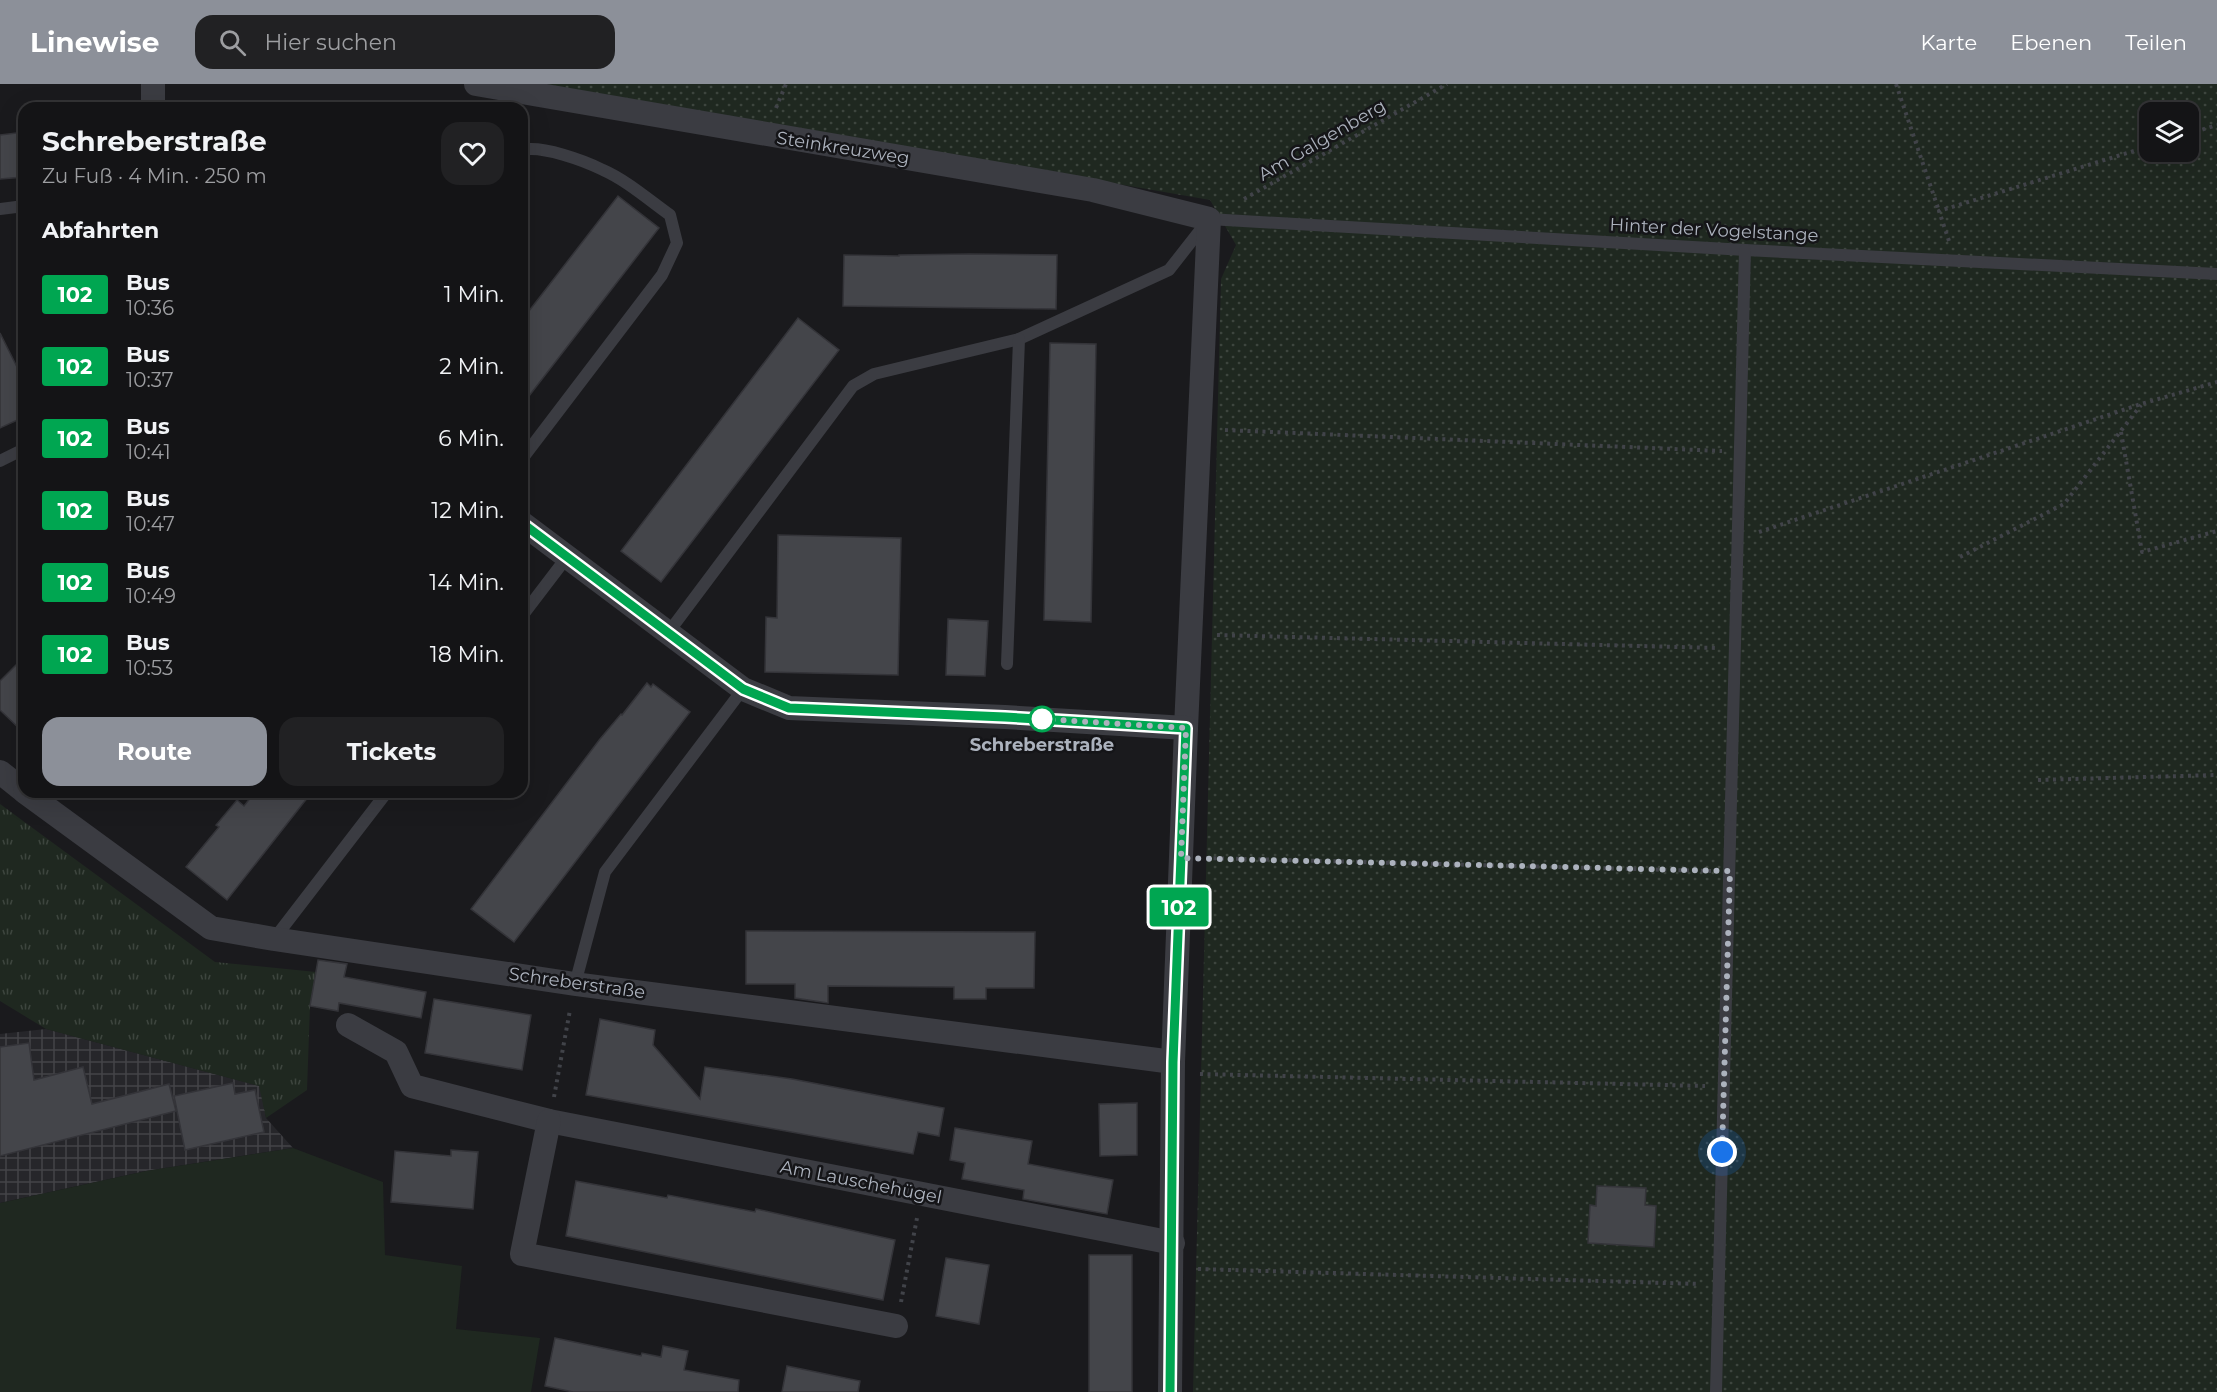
<!DOCTYPE html>
<html lang="de">
<meta charset="utf-8">
<style>
:root{--surface:#141416;--page:#212123;--text:#f1f3f6;--muted:#9d9ea1;--line:#333335;--accent:#8c9099}
body{margin:0;font-family:Montserrat,sans-serif;background:var(--page);color:var(--text);height:100vh;display:flex;flex-direction:column;font-size:22px;white-space:nowrap}
*{box-sizing:border-box;margin:0}
p{font-size:20px;color:var(--muted)}
.icon{flex:none;width:33px;height:33px;fill:none;stroke:currentColor;stroke-width:2;stroke-linecap:round;stroke-linejoin:round}
.map{position:relative;flex:1;overflow:hidden}
.side{position:absolute;left:18px;top:18px;width:510px;height:696px;display:flex;flex-direction:column;background:var(--surface);border-radius:18px;box-shadow:0 6px 24px #0002,0 0 0 2px var(--line)}
.side>*{flex:none}
.badge{padding:0 12px;border-radius:4px;font-size:21px;line-height:39px}
.tools{position:absolute;left:2139px;top:18px;display:grid;gap:12px}
.tools a{display:grid;place-items:center;width:60px;height:60px;border-radius:12px;background:var(--surface);box-shadow:0 6px 24px #0002,0 0 0 2px var(--line);font-size:30px}
.you{position:absolute;width:30px;height:30px;margin:-15px;border:4px solid #fff;border-radius:50%;background:#1a73e8;box-shadow:0 0 0 9px #1a73e833}
.map>.badge{position:absolute;translate:-50% -50%;box-shadow:0 0 0 3px #fff}
h2{padding:0 24px;font-size:22px;line-height:54px}
.round{display:grid;place-items:center;flex:none;width:63px;height:63px;border-radius:18px;background:var(--page)}
.headline{display:flex;align-items:center;justify-content:space-between;height:102px;padding:0 24px}
h1{font-size:28px;font-weight:700;line-height:45px}
.button{display:flex;gap:12px;margin-top:auto;padding:12px 24px}
.button a{flex:1;height:69px;border-radius:18px;background:var(--accent);color:#fff;font-size:24px;font-weight:700;line-height:69px;text-align:center}
.button a+a{background:var(--page);color:var(--text)}
ul{padding:0;list-style:none}
li{display:flex;align-items:center;gap:18px;height:72px;padding:0 24px}
li div{flex:1}
li b{display:block;font-size:22px}
li em{font-style:normal}
li .badge{min-width:66px;font-weight:700;text-align:center}
header{display:flex;align-items:center;gap:36px;box-sizing:border-box;height:84px;padding:0 30px;background:var(--accent);color:#fff}
header strong{font-size:28px}
nav{display:flex;gap:33px;margin-inline-start:auto;font-size:21px}
.search{width:420px;height:54px;background:var(--page);display:flex;align-items:center;gap:15px;box-sizing:border-box;padding:0 21px;border-radius:18px;color:var(--muted);font-size:22px}
.map>svg:first-child{display:block}
.industrial{fill:url(#industrial-grid)}
.grass{fill:#1f2820}
.park{fill:url(#park-tufts)}
.garden{fill:url(#garden-dots);fill-rule:evenodd}
.building{fill:#44454a;stroke:#343439;stroke-width:1.5}
.lines{fill:none;stroke-linecap:round;stroke-linejoin:round}
.path{stroke:#414349;stroke-width:4;stroke-dasharray:3 4.5;stroke-linecap:butt}
.lane{stroke:#3b3c42;stroke-width:12}
.street{stroke:#3b3c42;stroke-width:24}
.line-casing{stroke:#fff;stroke-width:14}
.line{stroke:#00a651;stroke-width:9}
.walk{stroke:#acb2bd;stroke-width:6;stroke-dasharray:0 10.8}
.stop-dot{fill:#fff;stroke:#00a651;stroke-width:3}
.labels{text-anchor:middle;stroke-width:5;stroke-linejoin:round;paint-order:stroke}
.street-label{font-size:18px;fill:#acb2bd;stroke:#151518}
.stop-label{font-size:18px;font-weight:bold;fill:#acb2bd;stroke:#151518}
</style>
<header>
<strong>Linewise</strong>
<div class="search"><svg class="icon" aria-label="search" viewBox="0 0 24 24"><circle cx="10" cy="10" r="6"/><path d="M15 15l6 6"/></svg>Hier suchen</div>
<nav><a>Karte</a><a>Ebenen</a><a>Teilen</a></nav>
</header>
<div class="map">
<svg width="2217" height="1308" viewBox="0 0 2217 1308">
<defs>
<pattern id="industrial-grid" width="8" height="8" patternUnits="userSpaceOnUse" patternTransform="scale(1.5)"><rect width="8" height="8" fill="#26262a"/><path d="M0 4h8M4 0v8" fill="none" stroke="#434347"/></pattern>
<pattern id="park-tufts" width="24" height="20" patternUnits="userSpaceOnUse" patternTransform="scale(1.5)"><rect width="24" height="20" fill="#1f2820"/><path d="M3 7l-1-3M5 7V3M7 7l1-3M15 17l-1-3M17 17v-4M19 17l1-3" fill="none" stroke="#3d453e"/></pattern>
<pattern id="garden-dots" width="8" height="8" patternUnits="userSpaceOnUse" patternTransform="scale(1.5)"><rect width="8" height="8" fill="#1f2820"/><path d="M2 2h.1M6 6h.1" fill="none" stroke="#3d453e" stroke-width="1.8" stroke-linecap="round"/></pattern>
</defs>
<rect width="100%" height="100%" fill="#1a1a1d"/>
<polygon class="industrial" points="46,945 260,1002 266,1034 293,1064 146,1087 0,1119 0,950"/>
<polygon class="grass" points="293,1064 383,1098 385,1171 462,1182 456,1245 540,1254 531,1308 0,1308 0,1119 146,1087"/>
<polygon class="park" points="0,720 215,878 316,888 310,922 307,1006 266,1034 259,1002 46,945 0,917"/>
<path class="garden" d="M544 0H2217V1308H1193L1221 195 1236 161 1210 116ZM2150 28H2188V68H2150Z"/>
<g class="building">
<polygon points="24,48 24,93 0,95 0,51"/>
<polygon points="618,112 659,144 522,321 522,236"/>
<polygon points="970,170 1057,171 1056,225 843,222 844,171 899,172 899,171"/>
<polygon points="798,234 839,266 661,498 621,467"/>
<polygon points="0,249 24,297 24,333 0,344"/>
<polygon points="1050,259 1096,260 1091,538 1044,536"/>
<polygon points="778,451 901,454 898,591 765,588 766,533 777,534"/>
<polygon points="948,535 988,537 985,592 946,591"/>
<polygon points="24,573 24,649 0,626 0,597"/>
<polygon points="647,599 651,603 653,600 690,628 514,858 471,825 600,655 621,630 622,631"/>
<polygon points="255,708 312,708 227,816 186,783 219,743 216,741 237,716 244,722"/>
<polygon points="746,847 1035,848 1034,904 986,904 986,915 954,915 954,903 828,902 828,919 795,914 795,900 746,900"/>
<polygon points="318,876 347,880 344,893 426,908 421,934 339,919 338,927 310,922"/>
<polygon points="434,915 531,931 522,986 425,969"/>
<polygon points="600,935 655,946 653,961 700,1015 705,983 792,995 944,1024 939,1052 918,1048 913,1070 586,1011"/>
<polygon points="29,959 34,996 83,983 92,1020 169,1000 176,1027 0,1072 0,963"/>
<polygon points="233,999 235,1010 255,1006 264,1048 185,1066 174,1012"/>
<polygon points="1137,1019 1137,1071 1100,1072 1099,1020"/>
<polygon points="955,1044 1032,1057 1028,1080 1113,1096 1107,1130 1023,1115 1024,1106 962,1095 965,1079 950,1076"/>
<polygon points="451,1066 478,1068 473,1125 391,1118 395,1067 451,1072"/>
<polygon points="576,1097 667,1114 668,1111 755,1128 756,1125 895,1156 883,1216 566,1152"/>
<polygon points="1597,1102 1646,1104 1645,1121 1656,1122 1654,1163 1588,1159 1590,1121 1596,1122"/>
<rect x="1089" y="1171" width="43" height="137"/>
<polygon points="946,1174 989,1181 979,1240 936,1232"/>
<polygon points="555,1254 641,1272 642,1269 661,1273 663,1262 688,1267 684,1286 739,1296 738,1308 573,1308 545,1302"/>
<polygon points="787,1282 860,1297 858,1308 782,1308"/>
</g>
<g class="lines">
<g class="path">
<polyline points="1896,0 1939,127"/>
<polyline points="776,24 786,0"/>
<polyline points="2188,50 2217,41"/>
<polyline points="1244,115 1447,0"/>
<polyline points="1949,157 1939,127 2150,62"/>
<polyline points="1225,346 1722,367"/>
<polyline points="2121,348 2142,468 2217,447"/>
<polyline points="1759,448 2141,320 2217,298"/>
<polyline points="1960,473 2064,420 2141,321"/>
<polyline points="1217,551 1717,564"/>
<polyline points="2038,696 2217,691"/>
<polyline points="1206,774 1711,787"/>
<polyline points="1200,990 1705,1002"/>
<polyline points="554,1013 570,926"/>
<polyline points="1198,1185 1700,1200"/>
<polyline points="901,1218 917,1134"/>
</g>
<g class="lane">
<path d="M522 66C542 61 585 77 603 86 626 96 649 116 670 131L677 159 662 191 522 375"/>
<polyline points="0,125 24,122"/>
<polyline points="0,377 24,365"/>
<polyline points="522,532 567,473"/>
<polyline points="668,549 853,302 874,290 1019,255 1169,186 1209,135 1745,166 2217,190"/>
<polyline points="1007,580 1019,255"/>
<polyline points="274,855 387,708"/>
<polyline points="575,900 605,788 743,605"/>
<polyline points="1716,1308 1745,166"/>
</g>
<g class="street">
<polyline points="153,0 153,24"/>
<polyline points="476,0 1093,106 1209,135 1186,644 1173,978 1170,1308"/>
<polyline points="522,439 743,605 789,624 1005,633 1186,644"/>
<polyline points="0,688 24,707"/>
<polyline points="25,708 211,844 274,855 575,900 1173,978"/>
<polyline points="348,941 396,968 412,1002 549,1037 1173,1159"/>
<polyline points="549,1037 522,1170 896,1242"/>
</g>
</g>
<g class="lines">
<g class="line-casing">
<polyline id="line" points="522,439 743,605 789,624 1005,633 1186,644 1173,978 1170,1308"/>
</g>
<use href="#line" class="line"/>
<polyline class="walk" points="1042,635 1186,644 1181,774 1730,787 1722,1068"/>
</g>
<circle class="stop-dot" cx="1042" cy="635" r="12"/>
<g class="labels">
<g class="street-label">
<text transform="translate(1322 56) rotate(-30)" y="6">Am Galgenberg</text>
<text transform="translate(843 64) rotate(9)" y="6">Steinkreuzweg</text>
<text transform="translate(1714 146) rotate(3)" y="6">Hinter der Vogelstange</text>
<text transform="translate(577 899) rotate(8)" y="6">Schreberstraße</text>
<text transform="translate(861 1098) rotate(11)" y="6">Am Lauschehügel</text>
</g>
<g class="stop-label">
<text x="1042" y="667">Schreberstraße</text>
</g>
</g>
</svg>
<div class="tools">
<a><svg class="icon" aria-label="layers" viewBox="0 0 24 24"><path d="M12 4l9 5-9 5-9-5zM3 14l9 5 9-5"/></svg></a>
</div>
<div class="you" style="left:1722px;top:1068px"></div>
<b class="badge" style="left:1179px;top:823px;background:#00a651;color:#fff">102</b>
<section class="side">
<div class="headline"><div><h1>Schreberstraße</h1><p>Zu Fuß · 4 Min. · 250 m</p></div><a class="round"><svg class="icon" aria-label="heart" viewBox="0 0 24 24"><path d="M12 20l-8-8c-3-5 5-10 8-4 3-6 11-1 8 4z"/></svg></a></div>
<h2>Abfahrten</h2>
<ul>
<li><span class="badge" style="background:#00a651;color:#fff">102</span><div><b>Bus</b><p>10:36</p></div><em>1 Min.</em></li>
<li><span class="badge" style="background:#00a651;color:#fff">102</span><div><b>Bus</b><p>10:37</p></div><em>2 Min.</em></li>
<li><span class="badge" style="background:#00a651;color:#fff">102</span><div><b>Bus</b><p>10:41</p></div><em>6 Min.</em></li>
<li><span class="badge" style="background:#00a651;color:#fff">102</span><div><b>Bus</b><p>10:47</p></div><em>12 Min.</em></li>
<li><span class="badge" style="background:#00a651;color:#fff">102</span><div><b>Bus</b><p>10:49</p></div><em>14 Min.</em></li>
<li><span class="badge" style="background:#00a651;color:#fff">102</span><div><b>Bus</b><p>10:53</p></div><em>18 Min.</em></li>
</ul>
<div class="button"><a>Route</a><a>Tickets</a></div>
</section>
</div>
